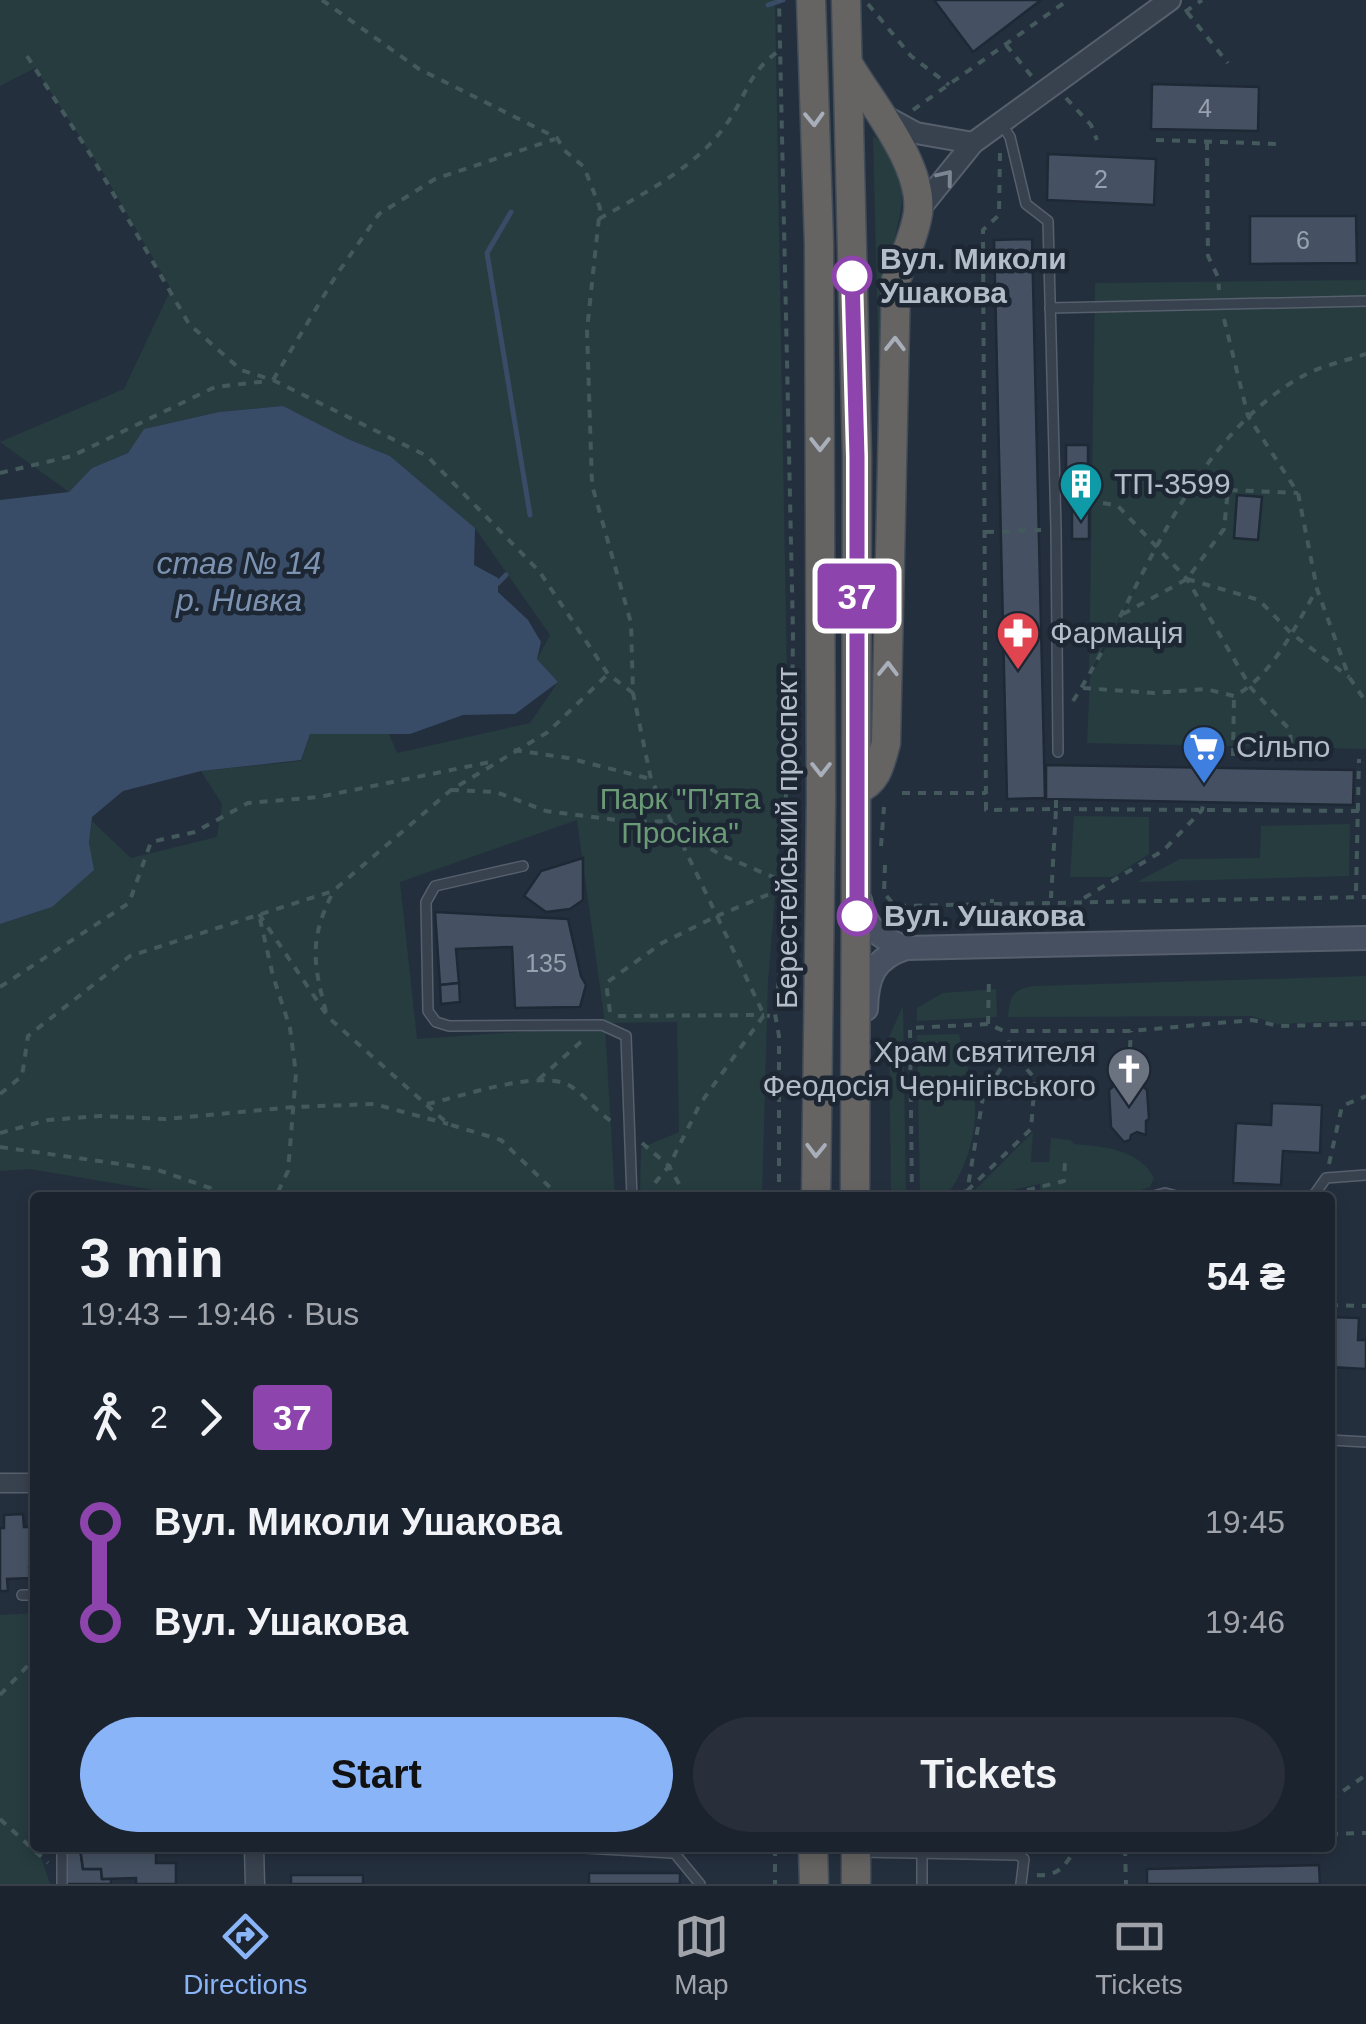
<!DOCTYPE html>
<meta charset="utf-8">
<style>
:root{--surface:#1b232e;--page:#282f3a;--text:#f1f3f6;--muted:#a0a4aa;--line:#39404a;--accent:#8ab4f8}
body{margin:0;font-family:Helvetica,sans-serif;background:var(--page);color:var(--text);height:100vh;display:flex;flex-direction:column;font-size:38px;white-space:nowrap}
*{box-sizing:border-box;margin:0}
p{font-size:32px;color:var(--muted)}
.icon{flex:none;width:55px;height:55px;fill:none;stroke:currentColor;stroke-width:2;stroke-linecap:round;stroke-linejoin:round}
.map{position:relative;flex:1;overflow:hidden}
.panel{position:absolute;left:30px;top:1192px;width:1305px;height:660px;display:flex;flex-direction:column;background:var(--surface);border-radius:10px;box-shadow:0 5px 15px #0003,0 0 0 2px var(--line)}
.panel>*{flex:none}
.badge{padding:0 20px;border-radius:8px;font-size:35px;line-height:65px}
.map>.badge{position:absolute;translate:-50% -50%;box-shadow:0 0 0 5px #fff}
.legs{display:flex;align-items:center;gap:15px;height:110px;padding:0 50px;font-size:32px}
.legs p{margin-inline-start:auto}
.summary{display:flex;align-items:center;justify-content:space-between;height:170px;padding:0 50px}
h1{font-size:55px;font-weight:800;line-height:75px}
.action{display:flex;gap:20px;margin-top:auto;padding:20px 50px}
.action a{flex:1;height:115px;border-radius:60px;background:var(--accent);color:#111;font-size:40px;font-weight:800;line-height:115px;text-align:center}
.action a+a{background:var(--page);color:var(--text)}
ul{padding:0 50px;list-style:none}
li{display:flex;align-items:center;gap:35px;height:100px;font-size:38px}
li i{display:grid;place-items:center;width:15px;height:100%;margin:0 12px;background:currentColor}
li i::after{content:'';width:25px;height:25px;margin:-12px;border:8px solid;border-radius:50%;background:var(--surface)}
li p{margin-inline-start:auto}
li:first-child i{background:linear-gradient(#0000 50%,currentColor 0)}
li:last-child i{background:linear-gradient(currentColor 50%,#0000 0)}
.dock{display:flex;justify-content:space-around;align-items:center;height:140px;border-top:2px solid var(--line);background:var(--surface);font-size:28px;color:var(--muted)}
.dock a{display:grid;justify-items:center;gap:5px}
.dock .on{color:var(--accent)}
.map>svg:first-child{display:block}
.green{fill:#263c3f}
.water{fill:#394c67}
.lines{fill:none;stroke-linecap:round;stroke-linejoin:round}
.stream{stroke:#394c67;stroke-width:5}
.building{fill:#455162;stroke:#1f2835;stroke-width:2.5}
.service-casing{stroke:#565f6c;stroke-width:12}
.minor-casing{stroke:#565f6c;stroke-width:21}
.tertiary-casing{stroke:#565f6c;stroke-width:24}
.secondary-casing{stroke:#565f6c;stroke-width:26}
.trunk-casing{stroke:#434c59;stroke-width:31}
.path{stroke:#44595c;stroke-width:4;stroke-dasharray:8 8;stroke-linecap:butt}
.service{stroke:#38414e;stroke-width:9}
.minor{stroke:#38414e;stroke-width:18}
.tertiary{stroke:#38414e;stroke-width:20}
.secondary{stroke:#465061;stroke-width:22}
.trunk{stroke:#656462;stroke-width:28}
.oneway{stroke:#a8afba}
.oneway2{stroke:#7c8592}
.line-1-casing{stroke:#fff;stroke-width:22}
.line-1{stroke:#8e44ad;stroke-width:15}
.stop-1-dot{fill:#fff;stroke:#8e44ad;stroke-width:5}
.labels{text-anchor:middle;stroke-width:9;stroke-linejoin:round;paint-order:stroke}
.number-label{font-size:25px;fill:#98a1af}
.stop-label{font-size:30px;font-weight:bold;fill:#b4bcc9;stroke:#1d2633;text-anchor:start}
.poi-label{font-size:30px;fill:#b4bcc9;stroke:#1d2633;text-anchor:start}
.park-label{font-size:30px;fill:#6b9a76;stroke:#1d2633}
.street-label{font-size:30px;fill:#b4bcc9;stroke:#1d2633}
.water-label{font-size:32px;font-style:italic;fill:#7c92b1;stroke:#1d2633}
</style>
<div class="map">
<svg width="1366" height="1884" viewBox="0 0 1366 1884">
<rect width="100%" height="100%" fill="#242f3e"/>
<g class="green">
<polygon points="0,0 775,0 788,738 768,982 762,1197 640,1197 641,1148 679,1132 677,1022 605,1023 577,820 400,882 417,1039 605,1026 615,1197 195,1197 30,1169 0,1171 0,924 52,907 89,843 92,821 131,858 217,837 222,804 201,771 301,761 310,734 389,734 397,753 530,723 558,682 537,659 550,635 475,528 390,456 348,439 283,406 219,412 144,429 128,453 92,468 69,492 0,442 124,389 171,289 101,169 35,68 0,86"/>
<path d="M873 136C927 173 890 235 885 286 882 316 884 348 883 379L879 378Z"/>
<polygon points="1366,280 1366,749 1087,743 1090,678 1144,573 1089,674 1095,283"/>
<polygon points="1074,816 1149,817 1149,854 1114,877 1070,877"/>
<polygon points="1350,824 1349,876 1137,882 1180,859 1260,858 1261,826"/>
<path d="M1366 976V1020L1278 1024 1252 1016 1008 1017C1010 995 1012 990 1034 986Z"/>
<polygon points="996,989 997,1017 917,1021 917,1008 943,993"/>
<polygon points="903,1006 906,1197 891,1197 889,1037"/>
<path d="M959 1034C964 1057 973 1083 975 1106 977 1135 964 1175 945 1197H920L917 1035Z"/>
<path d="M1033 1132 1031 1162H1049L1051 1138 1070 1140 1074 1144C1103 1146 1140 1150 1154 1178L1150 1187 1120 1197H1009L1040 1190V1184L981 1197 974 1191Z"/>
<polygon points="35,1613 35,1815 30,1824 35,1848 38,1848 50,1884 0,1884 0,1615"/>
</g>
<polygon class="water" points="283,406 348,439 390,456 475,528 474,565 498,578 498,592 528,620 541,642 537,659 558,682 515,714 463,715 410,734 310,734 301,760 201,771 123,791 92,817 89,843 94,870 52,907 0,924 0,500 69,492 92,468 128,453 144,429 219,412"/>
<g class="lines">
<g class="stream">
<polyline points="768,5 783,0"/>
<polyline points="511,212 487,253 530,515"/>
<polyline points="496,585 506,575"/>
</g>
</g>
<g class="building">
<polygon points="934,0 1041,0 973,52"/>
<polygon points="1152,84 1259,87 1258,131 1151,129"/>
<polygon points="1048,154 1156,159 1154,205 1047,200"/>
<polygon points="1250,216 1356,216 1357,263 1250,264"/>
<polygon points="1032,239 1045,798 1007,799 994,240"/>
<rect x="1066" y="445" width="22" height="46"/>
<polygon points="1237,495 1262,497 1258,540 1234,538"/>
<polygon points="1072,505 1089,506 1089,539 1072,539"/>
<polygon points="1046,765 1354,770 1353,805 1046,799"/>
<polygon points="583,858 583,900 570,909 546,912 524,896 541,871"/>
<polygon points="435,912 568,919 581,976 586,985 580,1007 515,1008 512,947 456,949 459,983 440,985"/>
<polygon points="459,983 460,1002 441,1004 440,985"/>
<polygon points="1128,1080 1139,1083 1147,1090 1149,1119 1146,1121 1146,1135 1137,1132 1131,1135 1130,1140 1124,1142 1111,1127 1109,1090 1118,1082"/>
<polygon points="1272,1103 1322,1105 1320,1153 1283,1151 1281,1185 1233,1183 1236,1123 1271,1125"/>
<polygon points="1330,1317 1359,1318 1358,1340 1366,1340 1366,1369 1330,1367"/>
<polygon points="23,1514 24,1527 35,1527 35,1567 29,1567 30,1578 7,1579 8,1591 0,1591 0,1528 4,1528 4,1515"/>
<polygon points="63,1848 80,1848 83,1869 101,1869 102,1879 111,1879 111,1884 64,1884"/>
<polygon points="80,1848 156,1848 156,1863 176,1863 176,1884 136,1884 136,1878 102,1879 101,1869 83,1869"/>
<polygon points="1319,1865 1320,1884 1147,1884 1147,1869"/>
<rect x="589" y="1873" width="91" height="11"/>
<rect x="291" y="1875" width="72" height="9"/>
</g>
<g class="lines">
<g class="service-casing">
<g id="service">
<polyline points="1001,123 1010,137 1026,204 1048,221 1056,529 1058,752"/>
<polyline points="1050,308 1366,301"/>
<polyline points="523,866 435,886 426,902 428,1011 436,1022 449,1026 602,1025 626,1036 632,1198"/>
<polyline points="1146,1198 1165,1193 1184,1198"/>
<polyline points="1312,1198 1326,1178 1366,1175"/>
<polyline points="1330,1440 1366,1442"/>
<polyline points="22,1595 35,1595"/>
<polyline points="62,1848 62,1884"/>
<polyline points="585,1848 672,1853"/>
<polyline points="672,1850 700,1884"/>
<polyline points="859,1852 1018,1855 1024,1859 1021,1884"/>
<polyline points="922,1884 922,1853"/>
</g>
</g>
<g class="minor-casing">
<g id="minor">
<polyline points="0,1483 35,1483"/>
<polyline points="254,1848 255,1884"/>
</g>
</g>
<g class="tertiary-casing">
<g id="tertiary">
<polyline points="881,114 916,133 973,143"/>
<polyline points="918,211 973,143 1170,0"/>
</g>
</g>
<g class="secondary-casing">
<g id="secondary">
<path d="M860 900C865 929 880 938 906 948"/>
<path d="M866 1009C867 977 874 958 906 948L1366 938"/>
</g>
</g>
<g class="trunk-casing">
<g id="trunk">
<polyline points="811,0 819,244 821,801 816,1198"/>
<polyline points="846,0 857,457 855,1198"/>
<path d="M849 65C872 104 924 166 918 213 915 235 903 259 896 280L886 743C880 764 878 781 857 790"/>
<polyline points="813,1848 814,1884"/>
<polyline points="856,1848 856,1884"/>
</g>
</g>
<g class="path">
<polyline points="322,0 419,69 557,138 564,150 584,167 600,208 587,330 592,485 631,623 633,693 651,779 717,916 779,890"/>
<polyline points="868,4 911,56 949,85"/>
<polyline points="1185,12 1202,0"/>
<polyline points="1187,12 1228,63"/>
<polyline points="1006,45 1034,79"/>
<polyline points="27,56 92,157 189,324 241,370 273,380 427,456 539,571 608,674 633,693"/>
<polyline points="1066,98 1091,125 1097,140"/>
<polyline points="913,110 1068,0"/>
<polyline points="1156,140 1279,144"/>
<polyline points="1207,142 1208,256 1218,277 1219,290"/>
<polyline points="1000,153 999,215 983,230 986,810 1056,809 1051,898"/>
<path d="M599 219C644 193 694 169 725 126 748 95 746 74 780 50"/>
<polyline points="1224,319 1248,416 1298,493 1317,589 1349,677 1366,702"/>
<polyline points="273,380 337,274 379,214 435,179 555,139"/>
<polyline points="0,473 72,456 215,387 268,381"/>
<polyline points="1103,503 1118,506 1187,579 1251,688 1290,730 1292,757"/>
<polyline points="986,532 1041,530"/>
<polyline points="1187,579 1259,600 1291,633 1349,677"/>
<polyline points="1123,614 1187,579 1224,529 1228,490 1298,493"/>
<path d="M1083 688 1154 693 1206 689 1234 696C1272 677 1296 625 1317 589"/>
<path d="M1073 701C1141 595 1185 443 1301 377 1320 366 1345 361 1366 354"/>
<polyline points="514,750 568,758 651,779"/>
<polyline points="1233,756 1234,696"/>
<polyline points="451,790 496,792 546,811 633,822 668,821 719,854 780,880"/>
<polyline points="902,793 986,793"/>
<polyline points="1056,800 1056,809 1366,811"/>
<polyline points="881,846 884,807"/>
<polyline points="885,865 884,893 895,906 1366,897"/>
<polyline points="791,878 793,842"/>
<polyline points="1356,891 1359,759"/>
<polyline points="1084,898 1164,850 1202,810 1204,802"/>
<polyline points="259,914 328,1017 448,1124 501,1140 561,1198"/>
<polyline points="260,919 273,976 290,1028 296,1074 288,1171 275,1198"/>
<polyline points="991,919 992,899"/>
<polyline points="0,987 129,903 151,842 195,832 248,803 319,797 495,761"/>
<path d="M326 1012C313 962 309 940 333 892"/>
<polyline points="610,1012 606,983 662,943 717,916 764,1015 770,1016"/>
<polyline points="618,1016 764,1015"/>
<polyline points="988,1024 989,978"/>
<polyline points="539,1079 583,1040"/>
<polyline points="1128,1080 1131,1031"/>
<polyline points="0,1094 22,1076 28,1036 130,956 333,891 451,790 548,732 608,674"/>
<path d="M427 1104C461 1097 543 1067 572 1087 587 1097 596 1112 614 1123"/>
<polyline points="0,1133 48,1120 100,1116 166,1119 294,1107 374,1104 448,1124"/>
<polyline points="642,1143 669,1166 687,1198"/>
<polyline points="0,1147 155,1169 210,1188 216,1198"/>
<polyline points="1329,1164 1342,1106 1366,1096"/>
<polyline points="967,1191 1031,1129 1035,1079 1012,1051"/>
<polyline points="650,1198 654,1184 669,1166 700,1104 764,1015"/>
<polyline points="779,1198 779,1036 775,1014 786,915 779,890 792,711 793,633 779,0"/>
<polyline points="912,1198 910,1028 988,1024 1004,1031 1131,1031 1252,1020 1279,1026 1366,1024"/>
<polyline points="951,1198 961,1189 972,1198"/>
<polyline points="966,1198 983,1097 1012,1050 1005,1033"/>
<polyline points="996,1198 1064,1181 1065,1160"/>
<polyline points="1330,1305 1366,1306"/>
<polyline points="0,1695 35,1658"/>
<polyline points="1330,1800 1366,1775"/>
<polyline points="0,1819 48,1863"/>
<polyline points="1330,1834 1366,1833"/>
<polyline points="775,1848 775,1884"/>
<polyline points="1125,1848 1126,1884"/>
<path d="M1037 1875C1059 1877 1066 1864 1076 1848"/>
</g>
<use href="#service" class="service"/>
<use href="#minor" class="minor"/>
<use href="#tertiary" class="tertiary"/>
<use href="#secondary" class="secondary"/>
<use href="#trunk" class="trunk"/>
</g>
<defs><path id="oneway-chevron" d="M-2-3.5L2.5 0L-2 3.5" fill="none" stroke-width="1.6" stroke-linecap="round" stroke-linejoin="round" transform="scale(2.5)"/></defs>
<g class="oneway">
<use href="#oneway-chevron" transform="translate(814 119) rotate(88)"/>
<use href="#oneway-chevron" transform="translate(895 344) rotate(-89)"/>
<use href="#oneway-chevron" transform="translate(820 444) rotate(90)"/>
<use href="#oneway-chevron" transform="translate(888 669) rotate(-89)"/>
<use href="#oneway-chevron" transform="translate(821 769) rotate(90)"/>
<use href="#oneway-chevron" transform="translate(816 1150) rotate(91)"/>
</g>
<use class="oneway2" href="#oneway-chevron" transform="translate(946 177) rotate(-51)"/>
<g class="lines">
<g class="line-1-casing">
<polyline id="line-1" points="852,276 857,457 857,916"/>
</g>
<use href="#line-1" class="line-1"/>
</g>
<defs>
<g id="building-pin" transform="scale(2.25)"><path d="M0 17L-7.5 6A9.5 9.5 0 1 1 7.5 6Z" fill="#0f9aa8" stroke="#1d2633"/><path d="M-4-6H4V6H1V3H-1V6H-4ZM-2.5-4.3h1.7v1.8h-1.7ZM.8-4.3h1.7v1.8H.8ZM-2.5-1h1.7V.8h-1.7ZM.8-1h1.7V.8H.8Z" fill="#fff"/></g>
<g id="pharmacy-pin" transform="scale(2.25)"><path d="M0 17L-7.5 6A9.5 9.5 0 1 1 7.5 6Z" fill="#e0444e" stroke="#1d2633"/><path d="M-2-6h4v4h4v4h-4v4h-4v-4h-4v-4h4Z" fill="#fff"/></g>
<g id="supermarket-pin" transform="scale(2.25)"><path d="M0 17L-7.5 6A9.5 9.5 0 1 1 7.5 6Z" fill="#3f7fe0" stroke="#1d2633"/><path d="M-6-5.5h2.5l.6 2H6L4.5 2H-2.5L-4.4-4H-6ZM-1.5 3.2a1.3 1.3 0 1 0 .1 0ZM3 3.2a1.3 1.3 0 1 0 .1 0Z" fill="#fff"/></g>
<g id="church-pin" transform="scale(2.25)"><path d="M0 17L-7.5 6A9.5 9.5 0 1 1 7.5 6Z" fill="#6b7280" stroke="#1d2633"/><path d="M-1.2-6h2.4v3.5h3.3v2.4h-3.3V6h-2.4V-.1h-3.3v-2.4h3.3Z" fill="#fff"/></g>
</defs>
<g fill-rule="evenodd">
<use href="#building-pin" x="1081" y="484"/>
<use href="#pharmacy-pin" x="1018" y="633"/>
<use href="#supermarket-pin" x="1204" y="747"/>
<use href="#church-pin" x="1129" y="1069"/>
</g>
<g class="stop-1-dot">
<circle cx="852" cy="276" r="18"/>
<circle cx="857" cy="916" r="18"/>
</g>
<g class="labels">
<g class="number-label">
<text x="1205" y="117">4</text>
<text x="1101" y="188">2</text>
<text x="1303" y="249">6</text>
<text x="546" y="972">135</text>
</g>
<g class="stop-label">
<text x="880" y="269">Вул. Миколи<tspan x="880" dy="34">Ушакова</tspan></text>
<text x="884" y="926">Вул. Ушакова</text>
</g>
<g class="poi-label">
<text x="1114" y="494">ТП-3599</text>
<text x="1050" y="643">Фармація</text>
<text x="1236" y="757">Сільпо</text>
<text x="1096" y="1062" text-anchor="end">Храм святителя<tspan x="1096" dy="34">Феодосія Чернігівського</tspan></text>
</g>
<g class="park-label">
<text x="680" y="809">Парк "П'ята<tspan x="680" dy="34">Просіка"</tspan></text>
</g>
<g class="street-label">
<text transform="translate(787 838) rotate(-90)" y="10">Берестейський проспект</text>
</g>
<g class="water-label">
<text x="239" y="574">став № 14<tspan x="239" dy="37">р. Нивка</tspan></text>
</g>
</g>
</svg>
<b class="badge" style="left:857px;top:596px;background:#8e44ad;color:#fff">37</b>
<section class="panel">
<div class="summary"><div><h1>3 min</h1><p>19:43 – 19:46 · Bus</p></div><b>54 ₴</b></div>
<div class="legs"><svg class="icon" aria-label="walk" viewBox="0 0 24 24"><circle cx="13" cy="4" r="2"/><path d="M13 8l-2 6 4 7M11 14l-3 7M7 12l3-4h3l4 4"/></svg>2<svg class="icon" aria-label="forward" viewBox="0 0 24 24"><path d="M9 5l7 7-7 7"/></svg><b class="badge" style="background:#8e44ad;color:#fff">37</b></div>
<ul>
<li><i style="color:#8e44ad"></i><b>Вул. Миколи Ушакова</b><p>19:45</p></li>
<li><i style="color:#8e44ad"></i><b>Вул. Ушакова</b><p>19:46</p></li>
</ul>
<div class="action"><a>Start</a><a>Tickets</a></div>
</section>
</div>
<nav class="dock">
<a class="on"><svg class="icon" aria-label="directions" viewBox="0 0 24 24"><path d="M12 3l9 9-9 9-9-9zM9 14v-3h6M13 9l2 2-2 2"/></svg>Directions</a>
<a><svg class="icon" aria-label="map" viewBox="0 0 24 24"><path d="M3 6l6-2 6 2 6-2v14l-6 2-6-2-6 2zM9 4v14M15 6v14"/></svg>Map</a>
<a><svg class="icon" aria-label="tickets" viewBox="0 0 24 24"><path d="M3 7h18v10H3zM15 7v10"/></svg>Tickets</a>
</nav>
